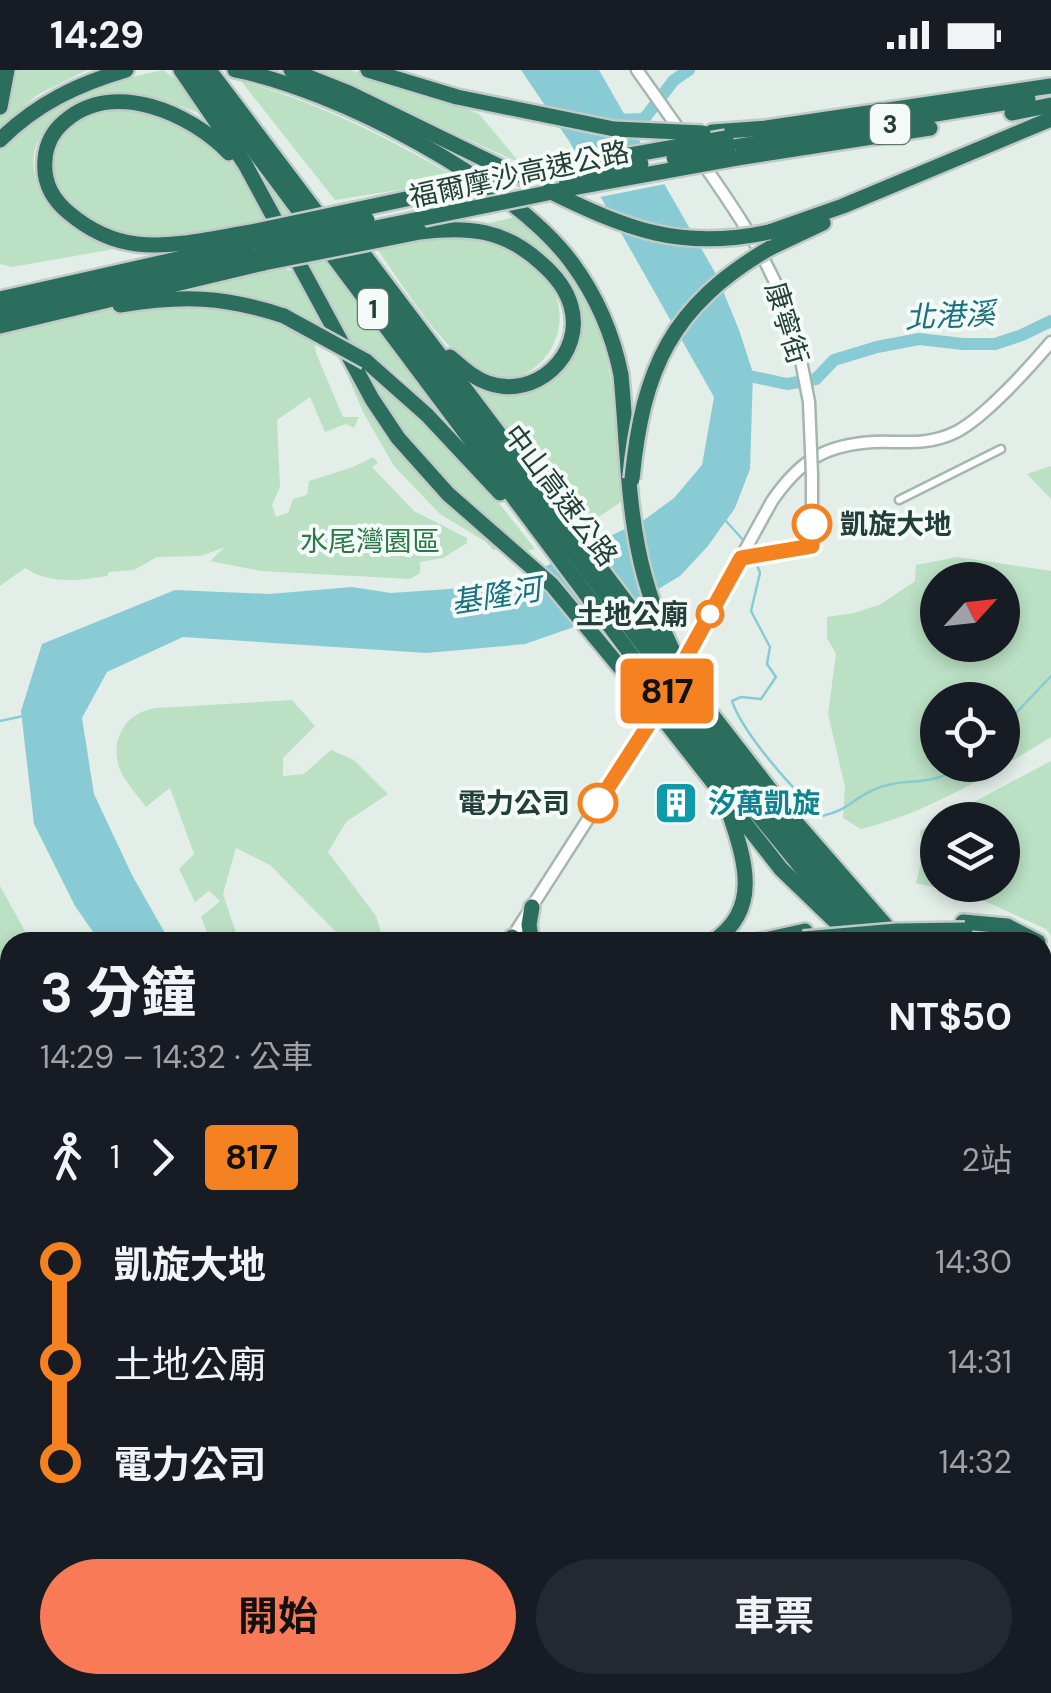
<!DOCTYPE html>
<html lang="zh-TW">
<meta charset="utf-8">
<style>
:root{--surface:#171b24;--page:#242831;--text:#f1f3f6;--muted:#9ea1a6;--accent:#f87a56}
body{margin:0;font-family:"DM Sans","Noto Sans TC",sans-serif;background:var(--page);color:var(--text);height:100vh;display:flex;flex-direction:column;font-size:38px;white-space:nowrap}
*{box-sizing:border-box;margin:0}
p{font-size:32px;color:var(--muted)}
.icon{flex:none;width:55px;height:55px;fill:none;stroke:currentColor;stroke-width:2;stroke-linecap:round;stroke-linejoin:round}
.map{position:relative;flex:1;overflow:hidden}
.panel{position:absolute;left:0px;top:862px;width:1052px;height:762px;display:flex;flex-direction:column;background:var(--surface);border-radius:30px 30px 0 0;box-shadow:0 5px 15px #0003}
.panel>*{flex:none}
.badge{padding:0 20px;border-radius:8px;font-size:35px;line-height:65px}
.needle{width:65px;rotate:63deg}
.controls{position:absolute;left:920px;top:492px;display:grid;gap:20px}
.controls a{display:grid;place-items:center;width:100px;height:100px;border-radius:50%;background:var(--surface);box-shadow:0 5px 15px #0003;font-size:50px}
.map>.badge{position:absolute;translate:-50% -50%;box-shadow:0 0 0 5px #fff}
.legs{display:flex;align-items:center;gap:15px;height:110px;padding:0 40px;font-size:32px}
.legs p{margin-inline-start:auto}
.summary{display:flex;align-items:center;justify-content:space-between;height:170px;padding:0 40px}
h1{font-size:55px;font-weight:700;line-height:75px}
.button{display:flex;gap:20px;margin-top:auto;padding:20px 40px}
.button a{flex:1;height:115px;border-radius:60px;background:var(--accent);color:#111;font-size:40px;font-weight:700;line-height:115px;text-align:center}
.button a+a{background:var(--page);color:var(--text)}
ul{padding:0 40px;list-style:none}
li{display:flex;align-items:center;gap:35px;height:100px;font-size:38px}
li i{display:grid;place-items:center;width:15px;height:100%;margin:0 12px;background:currentColor}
li i::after{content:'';width:25px;height:25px;margin:-12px;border:8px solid;border-radius:50%;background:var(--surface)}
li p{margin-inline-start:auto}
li:first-child i{background:linear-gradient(#0000 50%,currentColor 0)}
li:last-child i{background:linear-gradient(currentColor 50%,#0000 0)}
.status{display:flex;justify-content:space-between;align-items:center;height:70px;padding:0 50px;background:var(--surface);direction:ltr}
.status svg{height:28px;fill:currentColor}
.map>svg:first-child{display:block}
.built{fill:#d1ddd7}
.green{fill:#bbe0c4;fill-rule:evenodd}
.water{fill:#89cbd5}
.pier{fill:#e3eee9}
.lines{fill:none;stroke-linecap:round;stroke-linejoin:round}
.stream{stroke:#89cbd5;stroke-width:2.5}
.river{stroke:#89cbd5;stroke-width:12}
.pedestrian-casing{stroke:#a5b6b0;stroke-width:11}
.minor-casing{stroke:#a5b6b0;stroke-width:12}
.tertiary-casing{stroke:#a5b6b0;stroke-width:15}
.primary-casing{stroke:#c1cac7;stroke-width:18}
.motorway-casing{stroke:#c1cac7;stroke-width:20}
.pedestrian{stroke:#fff;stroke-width:6}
.minor{stroke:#fff;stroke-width:8}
.tertiary{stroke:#fff;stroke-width:10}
.primary{stroke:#65a593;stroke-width:12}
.motorway{stroke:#2c6e5e;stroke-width:15}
.rail-casing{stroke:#5c7b72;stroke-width:6}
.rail{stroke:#f4faf7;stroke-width:2.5;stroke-dasharray:8;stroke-linecap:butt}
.tertiary-bridge-casing{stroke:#a5b6b0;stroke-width:15;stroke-linecap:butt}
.motorway-bridge-casing{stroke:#c1cac7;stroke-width:20;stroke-linecap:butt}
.tertiary-bridge{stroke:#fff;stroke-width:10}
.motorway-bridge{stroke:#2c6e5e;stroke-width:15}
.line-1-casing{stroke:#fff;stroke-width:22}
.line-1{stroke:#f58220;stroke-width:15}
.stop-1-dot{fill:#fff;stroke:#f58220;stroke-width:5}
.labels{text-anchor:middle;stroke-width:8;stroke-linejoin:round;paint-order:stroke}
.shield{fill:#f4faf7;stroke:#617871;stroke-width:2.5}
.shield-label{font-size:25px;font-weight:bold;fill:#224037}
.street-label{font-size:28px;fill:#224037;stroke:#f4faf7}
.stop-label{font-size:28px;font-weight:bold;fill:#224037;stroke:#f4faf7;text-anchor:end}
.park-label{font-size:28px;fill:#2a7946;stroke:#f4faf7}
.culture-label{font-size:28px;font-weight:bold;fill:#0d838f;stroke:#f4faf7;text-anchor:start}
.water-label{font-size:30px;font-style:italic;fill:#18717f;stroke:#f4faf7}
</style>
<div class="status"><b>14:29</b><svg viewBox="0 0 49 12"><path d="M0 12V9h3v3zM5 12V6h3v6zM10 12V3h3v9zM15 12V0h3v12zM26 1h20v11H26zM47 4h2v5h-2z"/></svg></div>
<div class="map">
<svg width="1051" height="1623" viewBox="0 0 1051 1623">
<rect width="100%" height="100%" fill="#e3eee9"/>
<g class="built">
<polygon points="1043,1517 1051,1520 1051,1582 1043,1579"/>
<polygon points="218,1615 342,1615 346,1623 227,1623"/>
</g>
<g class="green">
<polygon points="13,0 87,0 37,25 0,58 0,42"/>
<path d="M163 0 178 11 204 45C175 34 147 21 115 24 48 31 0 91 62 144L52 125 49 70 95 35 149 36 236 90 372 329 502 479 493 480 486 472 440 444 394 396 363 342 331 267 313 261 316 283 343 347H359L354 358 346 354 325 362 310 327 277 350 280 417 272 435 276 447 288 443 293 429 307 425 309 411 353 397 373 387 378 393 372 397 414 441 467 468V473L443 488 420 492V503L410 509 261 501 210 491 225 477 201 486 157 487 134 500 109 502 107 506C78 511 49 514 25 498L0 516V263L52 253 64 243 264 193 295 202 265 149 251 162 143 174 12 197 0 194V72L25 51 97 15Z"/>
<polygon points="316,0 350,0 436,26 479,44 520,93"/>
<path d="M241 11C320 33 390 69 461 110L335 130Z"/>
<polygon points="237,70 464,372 404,310 378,289 343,267"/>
<path d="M515 147C614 217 616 322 621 432L579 460 464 306 527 320 579 258C555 201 551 177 489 153Z"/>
<path d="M460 164C630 196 546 348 475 298 434 269 406 219 377 179Z"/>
<path d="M366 299C430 348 486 415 535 479L525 481C477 441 425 402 391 348 381 333 374 315 366 299Z"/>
<polygon points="1051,396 1051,429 1027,404"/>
<path d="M957 487 1051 501V667C991 704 930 742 861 759L843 748 845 717 828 644 836 584 827 568V547L854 543 881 534 915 511 916 495ZM938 510H1002V575H938ZM938 630H1002V695H938Z"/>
<path d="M292 630 315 656 283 688V706L304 704 331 680 354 690 388 724 346 752 328 782 376 846 384 872H346L270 795 236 778 223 824 239 872H211L201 847 220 831 209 821 195 832 179 799 194 784 170 718 146 737C138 726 128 715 122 704 107 674 124 641 157 638Z"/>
<polygon points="1051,691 1051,866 1046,859 978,828 916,813 923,784 920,761 937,751 938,815 1002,815 1002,750 940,750"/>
<polygon points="0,816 31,872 10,872 10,1051 0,1053"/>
<polygon points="1043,1135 1051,1141 1051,1251 1046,1257 1049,1261 1051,1259 1051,1321 1043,1323"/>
<polygon points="1051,1452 1051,1511 1043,1509 1042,1454"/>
<polygon points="53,1615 168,1615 178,1623 73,1623"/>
<polygon points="418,1615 478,1615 476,1623 416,1623"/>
</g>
<polygon class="water" points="521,0 599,0 717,206 739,260 753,303 750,399 735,438 708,476 680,506 623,540 525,574 427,583 183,567 107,602 82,648 94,724 132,805 170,872 100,872 75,836 34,754 21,641 42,574 175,520 269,524 352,517 391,523 506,515 644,450 674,428 702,395 714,327 569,71"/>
<polygon class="pier" points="653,83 670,113 595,128 577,96"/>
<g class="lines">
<g class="stream">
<polyline points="725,450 744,471"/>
<path d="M756 492 760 503 751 541 770 577 767 594 776 607 761 629 741 627 732 631C743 664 795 722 822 746 848 740 850 731 871 721 902 705 930 720 962 695"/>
<polyline points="0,651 23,646"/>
<polyline points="1002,658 1051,606"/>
<polyline points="817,1615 825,1623"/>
<polyline points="449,1617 452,1621"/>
<polyline points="458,1621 460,1615"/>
<polyline points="411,1623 414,1617 432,1615"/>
</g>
<g class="river">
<polyline points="614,50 644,49 674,10 689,0"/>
<polyline points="740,304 787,314 816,309 834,290 877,277 919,269 963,274 995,274 1022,265 1051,251"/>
<polyline points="0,1109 10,1108"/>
<polyline points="86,1623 89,1615"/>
</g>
<g class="pedestrian-casing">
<g id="pedestrian">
<polyline points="899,430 1001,379"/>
<polyline points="4,1276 10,1259"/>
<polyline points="0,1361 3,1364 0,1376"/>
</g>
</g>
<g class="minor-casing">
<g id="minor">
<polyline points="0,1081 10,1077"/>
<polyline points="0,1461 10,1470"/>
<polyline points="0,1581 10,1569"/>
<polyline points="177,1615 186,1623"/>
<polyline points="617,1615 624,1623"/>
</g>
</g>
<g class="tertiary-casing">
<g id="tertiary">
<polyline points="637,0 683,65"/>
<path d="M701 91C742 149 780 206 798 275"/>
<polyline points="741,489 812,475 812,405"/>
<path d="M511 869 651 651 772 431C799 392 823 375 873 372 903 371 928 376 956 362 985 347 1029 298 1051 272"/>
</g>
</g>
<g class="primary-casing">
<g id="primary">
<polyline points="0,1276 10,1279"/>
<polyline points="0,1290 10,1293"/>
<polyline points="358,1615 363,1623"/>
<polyline points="372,1615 376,1623"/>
</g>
</g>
<g class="motorway-casing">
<g id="motorway">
<polyline points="181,0 245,94 372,329 398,368 448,424 552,515 652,636"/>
<polyline points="209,0 668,608"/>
<path d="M235 0C335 19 512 111 572 193 597 227 613 265 621 305 631 414 625 490 678 591"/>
<polyline points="291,0 349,23 523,108"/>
<polyline points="368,0 457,27"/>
<polyline points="196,3 660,623"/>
<polyline points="0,37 7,0"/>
<polyline points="1012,43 1051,35"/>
<polyline points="712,62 766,58 1051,16"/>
<path d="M0 70C36 34 78 14 126 0"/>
<polyline points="728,78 1028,29"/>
<path d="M229 83C190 43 114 9 65 51 53 61 46 74 45 90 43 112 53 130 69 143 88 159 112 171 137 174 175 178 214 168 251 162"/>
<polyline points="737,88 930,58"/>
<path d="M420 162C467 156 504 159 541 193 555 205 566 218 571 236 585 285 535 330 488 313 473 308 462 297 450 287"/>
<polyline points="769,162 843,136 1051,49"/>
<polyline points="352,169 669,589"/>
<polyline points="770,178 823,153"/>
<polyline points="0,229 253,172"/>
<path d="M120 235C182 225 224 226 284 246"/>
<polyline points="0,241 262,181"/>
<polyline points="0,256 264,193"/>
<polyline points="366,291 427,345 500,423"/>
<polyline points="682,606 792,748 900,872"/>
<polyline points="676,618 768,739 882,872"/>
<polyline points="667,633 862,872"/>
<polyline points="661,646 781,799 836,852"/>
<polyline points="532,837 529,855 532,872"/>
<polyline points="963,852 1007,856 1038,872"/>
<polyline points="512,867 520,872"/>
<path d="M712 872C762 840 745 790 729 742"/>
<polyline points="756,872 805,861"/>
<polyline points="1042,889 1051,907"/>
<polyline points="1042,954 1051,936"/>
<polyline points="1042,1035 1051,1043"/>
<polyline points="1042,1058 1051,1066"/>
<polyline points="1042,1371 1051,1375"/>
</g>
</g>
<use href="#pedestrian" class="pedestrian"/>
<use href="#minor" class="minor"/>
<use href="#tertiary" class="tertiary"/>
<use href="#primary" class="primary"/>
<use href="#motorway" class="motorway"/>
<g class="rail-casing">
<g id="rail">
<polyline points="0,1451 10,1460"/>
<polyline points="192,1615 202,1623"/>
</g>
</g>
<use href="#rail" class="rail"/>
<g class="tertiary-bridge-casing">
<polyline id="tertiary-bridge" points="798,275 809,332 812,405"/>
</g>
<g class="motorway-bridge-casing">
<g id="motorway-bridge">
<polyline points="457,27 614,59 703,63"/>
<polyline points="674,88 728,78"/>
<polyline points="566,109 641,94"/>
<path d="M549 121C627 159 680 181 769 162"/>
<polyline points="251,162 528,103 726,68"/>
<polyline points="253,172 367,150"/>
<polyline points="262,181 567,119 737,88"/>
<polyline points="264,193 420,162"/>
<polyline points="284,246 366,291"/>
<path d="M632 409C643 298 671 236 770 178"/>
<polyline points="678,591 685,603"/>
<polyline points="668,608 676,618"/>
<polyline points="660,623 667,633"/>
<polyline points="652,636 661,646"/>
<polyline points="803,869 897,861 965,860"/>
</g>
</g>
<use href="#tertiary-bridge" class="tertiary-bridge"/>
<use href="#motorway-bridge" class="motorway-bridge"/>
</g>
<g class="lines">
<g class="line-1-casing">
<polyline id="line-1" points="598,733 651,651 741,488 812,476 812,454"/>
</g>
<use href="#line-1" class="line-1"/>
</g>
<defs>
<g id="building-square" transform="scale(2.25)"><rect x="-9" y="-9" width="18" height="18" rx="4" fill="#0f9aa8" stroke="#f4faf7"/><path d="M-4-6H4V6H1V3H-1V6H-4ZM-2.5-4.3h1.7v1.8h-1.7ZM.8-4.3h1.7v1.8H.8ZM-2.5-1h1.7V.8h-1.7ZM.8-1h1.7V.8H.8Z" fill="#fff"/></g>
</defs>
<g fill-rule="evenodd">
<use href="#building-square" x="676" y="733"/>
</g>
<g class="stop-1-dot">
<circle cx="812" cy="454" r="18"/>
<circle cx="710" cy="544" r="12"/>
<circle cx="598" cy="733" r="18"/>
</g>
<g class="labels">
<g class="shield">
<rect x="870" y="34" width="40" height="40" rx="8"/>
<rect x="358" y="219" width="30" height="40" rx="8"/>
</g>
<g class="shield-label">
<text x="890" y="63">3</text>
<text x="373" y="248">1</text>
</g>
<g class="street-label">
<text transform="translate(519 104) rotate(-12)" y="10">福爾摩沙高速公路</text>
<text transform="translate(787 253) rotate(73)" y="10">康寧街</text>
<text transform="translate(561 425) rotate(53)" y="10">中山高速公路</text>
</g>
<g class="stop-label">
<text x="840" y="464" text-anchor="start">凱旋大地</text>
<text x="688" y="554">土地公廟</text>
<text x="570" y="743">電力公司</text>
</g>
<g class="park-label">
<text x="370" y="481">水尾灣園區</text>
</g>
<g class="culture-label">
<text x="708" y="743">汐萬凱旋</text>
</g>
<g class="water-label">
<text transform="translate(950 246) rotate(-3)" y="10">北港溪</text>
<text transform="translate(496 526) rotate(-9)" y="10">基隆河</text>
</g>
</g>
</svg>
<div class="controls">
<a><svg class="needle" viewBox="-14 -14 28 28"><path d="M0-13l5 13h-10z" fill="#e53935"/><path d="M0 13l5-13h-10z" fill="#9ea1a6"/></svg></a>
<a><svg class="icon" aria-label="locate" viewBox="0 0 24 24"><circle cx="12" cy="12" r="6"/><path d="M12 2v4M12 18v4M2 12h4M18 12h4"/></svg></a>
<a><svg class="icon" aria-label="layers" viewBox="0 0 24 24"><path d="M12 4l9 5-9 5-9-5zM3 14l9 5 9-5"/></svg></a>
</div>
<b class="badge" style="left:667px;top:621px;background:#f58220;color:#111">817</b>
<section class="panel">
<div class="summary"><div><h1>3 分鐘</h1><p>14:29 – 14:32 · 公車</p></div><b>NT$50</b></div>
<div class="legs"><svg class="icon" aria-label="walk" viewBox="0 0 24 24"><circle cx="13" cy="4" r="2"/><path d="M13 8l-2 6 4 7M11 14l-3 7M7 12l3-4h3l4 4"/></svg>1<svg class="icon" aria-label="forward" viewBox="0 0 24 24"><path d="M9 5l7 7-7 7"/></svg><b class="badge" style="background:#f58220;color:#111">817</b><p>2站</p></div>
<ul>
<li><i style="color:#f58220"></i><b>凱旋大地</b><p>14:30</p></li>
<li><i style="color:#f58220"></i><span>土地公廟</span><p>14:31</p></li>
<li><i style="color:#f58220"></i><b>電力公司</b><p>14:32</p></li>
</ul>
<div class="button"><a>開始</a><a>車票</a></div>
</section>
</div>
